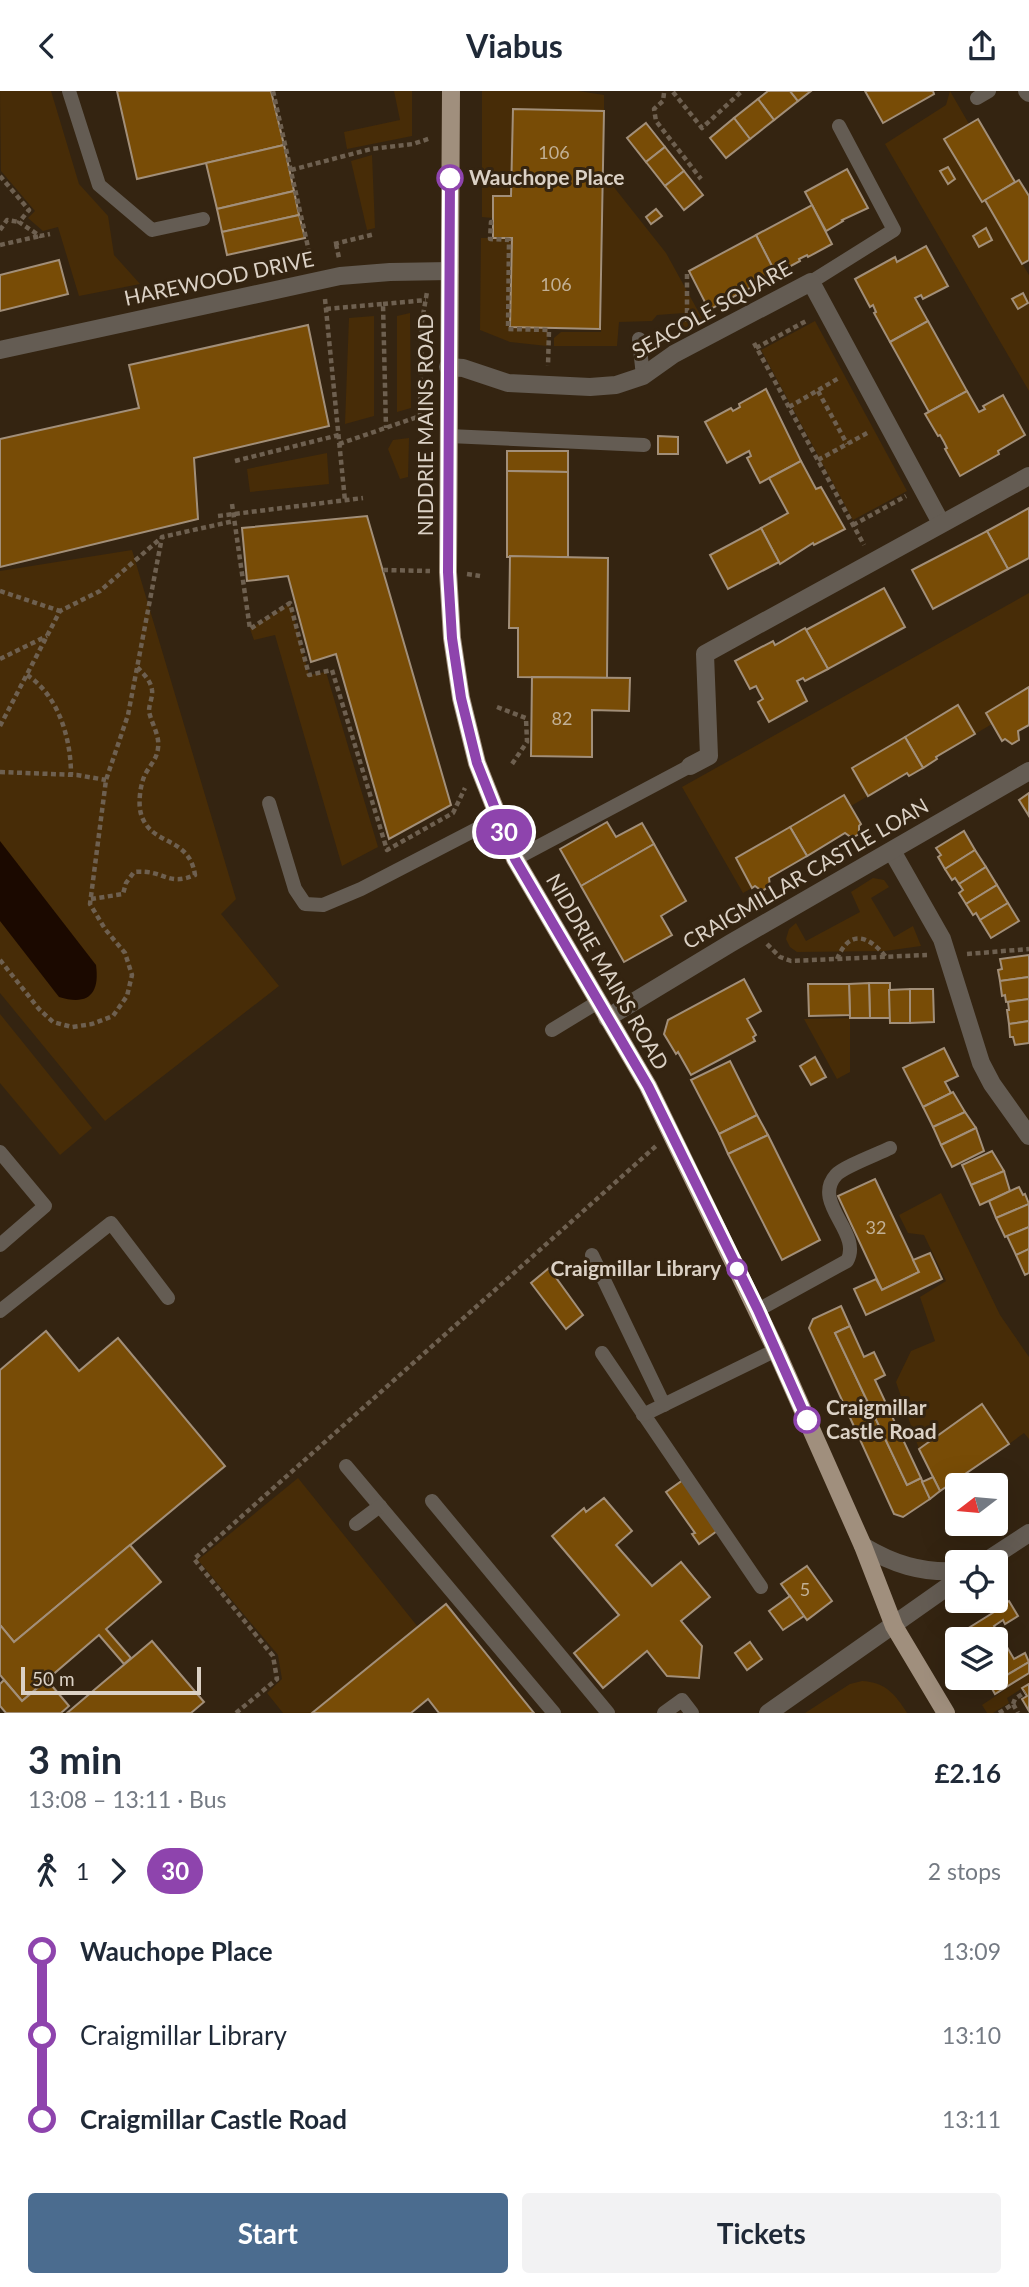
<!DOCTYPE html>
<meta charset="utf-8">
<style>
:root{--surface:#fff;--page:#f2f2f3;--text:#1f2937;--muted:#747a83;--accent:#4b6c8f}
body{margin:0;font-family:Lato,sans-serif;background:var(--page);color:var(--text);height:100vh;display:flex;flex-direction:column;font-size:26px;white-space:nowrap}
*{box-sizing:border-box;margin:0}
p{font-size:23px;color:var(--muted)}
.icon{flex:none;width:38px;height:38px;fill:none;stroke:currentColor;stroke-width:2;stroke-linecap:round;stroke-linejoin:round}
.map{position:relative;height:1622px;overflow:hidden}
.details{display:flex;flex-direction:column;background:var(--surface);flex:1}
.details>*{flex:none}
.badge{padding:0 14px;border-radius:23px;font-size:24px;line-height:46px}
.needle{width:46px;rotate:254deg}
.buttons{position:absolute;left:945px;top:1382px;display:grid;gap:14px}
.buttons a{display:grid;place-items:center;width:63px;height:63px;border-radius:7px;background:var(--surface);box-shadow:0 7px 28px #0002;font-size:35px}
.scale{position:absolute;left:21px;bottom:18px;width:180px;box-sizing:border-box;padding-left:7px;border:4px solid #dbd1c5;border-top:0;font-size:19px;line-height:24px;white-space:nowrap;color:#dbd1c5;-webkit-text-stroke:5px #342411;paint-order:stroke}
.map>.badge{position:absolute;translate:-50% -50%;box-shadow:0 0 0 4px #fff}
.legs{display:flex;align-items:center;gap:10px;height:77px;padding:0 28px;font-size:23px}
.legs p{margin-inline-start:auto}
.head{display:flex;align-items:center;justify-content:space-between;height:119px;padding:0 28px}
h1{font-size:38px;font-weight:700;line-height:52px}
.button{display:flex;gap:14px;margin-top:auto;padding:14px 28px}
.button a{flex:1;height:80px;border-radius:7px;background:var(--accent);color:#fff;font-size:28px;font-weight:700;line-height:80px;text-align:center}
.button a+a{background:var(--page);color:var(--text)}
ul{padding:0 28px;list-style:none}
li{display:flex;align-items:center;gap:24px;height:84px;font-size:26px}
li i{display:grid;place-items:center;width:10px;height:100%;margin:0 9px;background:currentColor}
li i::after{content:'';width:18px;height:18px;margin:-9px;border:5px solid;border-radius:50%;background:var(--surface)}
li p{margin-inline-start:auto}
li:first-child i{background:linear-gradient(#0000 50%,currentColor 0)}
li:last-child i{background:linear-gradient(currentColor 50%,#0000 0)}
header{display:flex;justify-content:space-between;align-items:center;height:91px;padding:0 28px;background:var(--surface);font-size:32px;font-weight:700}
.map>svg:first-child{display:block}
.green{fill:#472c07}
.water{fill:#1b0900}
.building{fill:#784c06;stroke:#a28f79;stroke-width:2}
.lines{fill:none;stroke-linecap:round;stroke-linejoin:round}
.path{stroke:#6e6050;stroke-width:4.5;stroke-dasharray:5 3.5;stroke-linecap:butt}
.service{stroke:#645c53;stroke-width:14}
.minor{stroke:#645c53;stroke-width:18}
.tertiary{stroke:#645c53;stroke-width:18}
.primary{stroke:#a08f7d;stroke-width:18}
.line-1-casing{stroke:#fff;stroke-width:16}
.line-1{stroke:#8e44ad;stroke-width:10}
.stop-1-dot{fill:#fff;stroke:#8e44ad;stroke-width:3.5}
.labels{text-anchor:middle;stroke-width:6;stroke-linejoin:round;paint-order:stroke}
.number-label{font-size:18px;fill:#c2b095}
.stop-label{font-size:21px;font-weight:bold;fill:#dbd1c5;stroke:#342411;text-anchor:start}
.street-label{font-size:21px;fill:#dbd1c5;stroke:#342411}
</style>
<header><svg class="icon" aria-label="back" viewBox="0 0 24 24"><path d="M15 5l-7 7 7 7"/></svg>Viabus<svg class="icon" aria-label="share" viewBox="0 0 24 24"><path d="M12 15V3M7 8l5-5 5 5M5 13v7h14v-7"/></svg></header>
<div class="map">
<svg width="1029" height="1622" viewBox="0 0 1029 1622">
<rect width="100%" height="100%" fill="#342411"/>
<g class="green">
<polygon points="0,0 51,0 79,93 108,125 114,164 140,193 79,205 58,136 43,140 28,127 35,120 1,80"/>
<polygon points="394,0 412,0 412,45 347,58 344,41 400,29"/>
<polygon points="482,0 578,0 604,4 604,20 513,18 511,105 493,127 482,126"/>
<polygon points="950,0 969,33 945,47 985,109 1029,184 1029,300 885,53 946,14"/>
<polygon points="372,64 375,137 367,139 351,70"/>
<polygon points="604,90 609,90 666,162 703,229 685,238 682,233 687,227 684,222 657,224 652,230 619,231 617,255 554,255 554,247 561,241 601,241"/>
<polygon points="481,147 512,147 510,236 548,237 547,255 510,251 480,239"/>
<polygon points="410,222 411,317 397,321 397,225"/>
<polygon points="374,225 374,325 345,333 349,227"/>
<polygon points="815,230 907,400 853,429 761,259"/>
<polygon points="409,347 408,386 400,388 388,358 393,349"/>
<polygon points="327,362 329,393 250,401 247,378"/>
<polygon points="132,459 236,808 221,823 279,895 105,1030 0,902 0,480"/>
<polygon points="1029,502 1029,596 986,622 992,633 975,643 958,614 852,676 868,705 851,715 844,704 736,767 752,797 743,802 682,696"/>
<polygon points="290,512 309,584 326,581 378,756 342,775 275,544 254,549 250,538"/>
<polygon points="873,787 884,789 889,796 871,807 894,846 913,835 921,855 885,860 797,861 790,856 786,848 789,838 796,832 806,850 860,821 851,801"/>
<polygon points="0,923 92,1037 60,1064 0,992"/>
<polygon points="850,927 850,981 837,988 804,928"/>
<polygon points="941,1102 1000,1224 1029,1266 1029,1348 1024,1342 1009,1353 982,1313 919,1358 896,1291 911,1260 935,1250 920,1206 946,1190 924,1144 908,1142 899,1124"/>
<polygon points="298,1387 418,1536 311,1622 283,1622 267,1602 282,1588 278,1564 198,1469"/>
<polygon points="1029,1583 1029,1593 1007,1607 1009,1612 993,1622 987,1622 982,1614"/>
<path d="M862 1590C885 1591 895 1603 907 1622H805L850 1593Z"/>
</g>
<path class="water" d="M0 750 96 874C100 903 88 915 59 906L0 830Z"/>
<g class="building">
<polygon points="117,0 271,0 284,54 137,88"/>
<polygon points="768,0 790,0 798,10 774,29 758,8"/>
<polygon points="790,0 811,0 798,10"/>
<polygon points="865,0 933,0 934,3 883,32"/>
<polygon points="758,8 774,29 750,48 734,27"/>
<polygon points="513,18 604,20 600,238 510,236 512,147 493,147 493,105 511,105"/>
<polygon points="734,27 750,48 726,67 710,47"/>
<polygon points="978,28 1015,91 982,111 944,48"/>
<polygon points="646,32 665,56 646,71 627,47"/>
<polygon points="284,54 294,100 217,118 206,72"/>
<polygon points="665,56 684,80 665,95 646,71"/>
<polygon points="948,76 955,88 948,93 940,80"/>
<polygon points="847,78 868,117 842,129 843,130 826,140 805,101"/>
<polygon points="684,80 703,104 684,119 665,95"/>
<polygon points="1019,89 1029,105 1029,169 1022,173 985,109"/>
<polygon points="294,100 299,124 222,141 217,118"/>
<polygon points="812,114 832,153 808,166 807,164 799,168 800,170 776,183 756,144"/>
<polygon points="656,118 662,125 651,133 646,126"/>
<polygon points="299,124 305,147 227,164 222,141"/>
<polygon points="986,137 992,149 979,156 973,145"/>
<polygon points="756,144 776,183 709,219 689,180"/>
<polygon points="926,155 948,195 923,208 921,204 915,207 928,230 890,251 874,222 876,221 873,214 870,216 855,188 895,166 897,171"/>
<polygon points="59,169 68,203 0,220 0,184"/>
<polygon points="1023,202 1028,212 1018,218 1012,208"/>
<polygon points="928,230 967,300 929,321 890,251"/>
<polygon points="308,234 329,335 194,367 198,428 0,476 0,348 139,317 129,274"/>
<polygon points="766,298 801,370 760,392 747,367 751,365 749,360 727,372 705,331 731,317 733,320 740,316 739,313"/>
<polygon points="967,300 979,321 985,318 983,315 1003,304 1025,344 998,360 999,363 960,385 945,358 947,357 944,351 940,344 938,345 925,323"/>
<polygon points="658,345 678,346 678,363 658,363"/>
<polygon points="507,360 568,360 568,381 507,380"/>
<polygon points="801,370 816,398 821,396 845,438 814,454 813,452 780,473 761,437 788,422 769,387"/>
<polygon points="507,380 568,381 568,466 507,466"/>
<polygon points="1029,417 1029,467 1008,478 987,440"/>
<polygon points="367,425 451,714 389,748 336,563 311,571 288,485 247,490 242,437"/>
<polygon points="761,437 779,471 728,498 710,464"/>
<polygon points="987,440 1008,478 933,518 912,479"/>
<polygon points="510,465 608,467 607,587 518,586 518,537 509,537"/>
<polygon points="884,497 905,536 828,578 806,539"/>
<polygon points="805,537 828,578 805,590 803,587 797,590 807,610 769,631 758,611 763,608 759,601 756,595 750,598 735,570 773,550 775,554"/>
<polygon points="532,586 630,587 629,620 592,619 592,666 531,665"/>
<polygon points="1029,596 1029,634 1018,640 1019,649 1012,653 1005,648 1002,650 986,622"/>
<polygon points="958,614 975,643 936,666 937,668 923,677 905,646"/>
<polygon points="905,646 923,677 909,685 907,682 868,705 852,677"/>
<polygon points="1029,702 1029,725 1019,709"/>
<polygon points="844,704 861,733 859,735 859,743 852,747 845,742 807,765 790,736"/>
<polygon points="607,731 616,746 642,732 654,753 581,795 560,758"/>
<polygon points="790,736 807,765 769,787 770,795 762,800 755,795 752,797 736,767"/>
<polygon points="964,740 975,759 945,778 938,766 941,764 936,757"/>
<polygon points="654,753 686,810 661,825 672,844 624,871 581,795"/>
<polygon points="975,759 986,776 959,793 955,787 952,789 945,778"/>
<polygon points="986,776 997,794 966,813 959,802 963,799 959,793"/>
<polygon points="997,794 1008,812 980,829 976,822 973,824 966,813"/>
<polygon points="1008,812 1019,830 991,847 980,829"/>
<polygon points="1029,864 1029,886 1000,890 998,879 1002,878 1000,868"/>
<polygon points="1029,886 1029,908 1006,911 1005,904 1002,905 1000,890"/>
<polygon points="744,888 761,920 747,928 756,944 753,946 755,950 691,984 678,961 676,963 664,943 668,929"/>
<polygon points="869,892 890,892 890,927 870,927"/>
<polygon points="869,892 870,927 850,927 849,893"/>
<polygon points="808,893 849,893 850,924 809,925"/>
<polygon points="910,898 933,898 934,931 910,932"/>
<polygon points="910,898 910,932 890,932 889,899"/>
<polygon points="1029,908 1029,930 1009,933 1007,919 1009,919 1008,911"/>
<polygon points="1029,930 1029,952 1015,954 1013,946 1010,946 1009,933"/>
<polygon points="944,957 958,985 945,991 951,1002 923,1016 903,977"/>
<polygon points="815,966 826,986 811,994 800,975"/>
<polygon points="730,970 757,1024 719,1043 691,989"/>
<polygon points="953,1001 965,1021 933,1036 923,1016"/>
<polygon points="965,1021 976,1037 941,1054 933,1036"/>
<polygon points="757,1024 768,1044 728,1063 719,1043"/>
<polygon points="976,1037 984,1060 952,1076 941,1054"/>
<polygon points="768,1044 820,1149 782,1169 728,1063"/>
<polygon points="992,1060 1004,1080 971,1094 962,1074"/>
<polygon points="1004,1080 1010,1100 980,1114 971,1094"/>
<polygon points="875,1088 919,1181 882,1199 838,1105"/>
<polygon points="1019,1096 1023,1104 1025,1103 1029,1113 996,1127 989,1110"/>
<polygon points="1029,1113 1029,1136 1005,1146 996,1127"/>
<polygon points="1029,1136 1029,1158 1016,1164 1007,1145"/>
<polygon points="1029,1158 1029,1182 1025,1184 1016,1164"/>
<polygon points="930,1162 942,1188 866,1224 854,1198 876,1188 882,1199 919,1181 913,1169"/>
<polygon points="549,1177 583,1224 566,1238 531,1192"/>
<polygon points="841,1215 850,1235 835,1242 907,1394 921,1387 930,1408 903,1426 894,1423 809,1237 813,1228"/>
<polygon points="850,1235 864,1266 874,1261 885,1284 875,1289 921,1387 907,1394 835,1242"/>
<polygon points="46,1240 79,1280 118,1247 225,1375 14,1551 0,1534 0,1279"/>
<polygon points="982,1313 1009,1353 940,1400 919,1358"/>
<polygon points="933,1386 940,1400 930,1408 922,1391"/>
<polygon points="683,1389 717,1440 699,1453 692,1443 695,1442 666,1401"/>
<polygon points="604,1407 632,1440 616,1454 652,1495 681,1471 710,1506 681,1530 702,1555 699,1587 667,1585 647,1560 603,1597 574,1562 619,1524 552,1445 584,1417 586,1421"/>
<polygon points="130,1454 161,1491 106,1538 131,1567 124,1573 99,1544 22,1610 0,1584 0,1534 14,1551"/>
<polygon points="807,1475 832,1510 807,1529 781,1493"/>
<polygon points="790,1505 804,1525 783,1539 769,1520"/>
<polygon points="1009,1510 1018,1525 1005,1533 1003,1529 994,1535 1004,1551 996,1556 996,1549 961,1549 959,1543 999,1518 998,1516"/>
<polygon points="446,1513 534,1622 439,1622 428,1608 411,1622 312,1622"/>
<polygon points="152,1550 204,1611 191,1622 67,1622"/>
<polygon points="750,1551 762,1568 747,1579 735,1562"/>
<polygon points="1004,1551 1014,1568 1025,1562 1029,1571 990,1594 987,1590 981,1587 996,1587 996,1556"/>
<polygon points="1029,1571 1029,1582 995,1603 990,1594"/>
<polygon points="4,1589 22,1610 47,1589 69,1615 61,1622 6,1622 0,1615 0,1593"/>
<polygon points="1029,1593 1029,1620 1022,1608 1027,1605 1022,1597"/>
</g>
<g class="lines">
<g class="path">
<polyline points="273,0 310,165"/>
<polyline points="673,1 702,37 742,0"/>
<polyline points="664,2 663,10 654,18 656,30 701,88"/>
<polyline points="291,79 371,58 413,53 431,47"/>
<polyline points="0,85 29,119 19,131 40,145 50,143"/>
<polyline points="493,131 491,131 490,148 509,149 508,238 549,239 548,275"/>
<polyline points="0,139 7,129 19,131"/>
<polyline points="334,153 375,143"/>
<polyline points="336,153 339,167"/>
<polyline points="0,154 40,145"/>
<polyline points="687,183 687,234"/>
<polyline points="325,208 345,410"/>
<polyline points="383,213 426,209"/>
<polyline points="326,218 383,213 386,337"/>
<polyline points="754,252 864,454"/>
<polyline points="756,257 808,229"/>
<polyline points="818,300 847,353"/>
<polyline points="789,316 839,287"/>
<polyline points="339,353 420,325 422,230 427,201"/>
<polyline points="818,369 869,341"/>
<polyline points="235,370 339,344"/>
<polyline points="232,413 250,538 290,512 309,584 332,579 387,759 453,722 465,697"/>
<polyline points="218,425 363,407"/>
<polyline points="853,434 906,405"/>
<polyline points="383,479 430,480"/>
<polyline points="467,483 480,485"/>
<polyline points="0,500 60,520"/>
<polyline points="0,568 47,545"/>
<path d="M27 584C59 605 71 648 71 684"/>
<polyline points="497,616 526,627 527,651 512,673"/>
<polyline points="0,635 60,520 100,500 161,447"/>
<polyline points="0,681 77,684 106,689"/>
<path d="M91 808 123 803 126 792 134 781C164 778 167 796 195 784 189 744 151 756 141 723 138 713 140 696 144 686 148 676 157 669 158 657 160 644 151 632 149 620 149 613 153 606 152 599 151 590 143 582 137 576"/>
<polyline points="767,853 780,866 791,870 927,864"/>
<polyline points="967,863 1029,858"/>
<path d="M837 868C850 837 869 845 886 866"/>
<polyline points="0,869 39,918 53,931 72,936 92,933 113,925 127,905 132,884 125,862 105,838 90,813 106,689 128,624 162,446 234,430"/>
<polyline points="1013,1613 1015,1608 1025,1601"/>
<polyline points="236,1622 277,1588 273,1565 194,1468 656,1055"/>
<polyline points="999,1622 1013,1613 1018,1622"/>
</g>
<g class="service">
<polyline points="69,0 99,94 152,139 203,128"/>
<polyline points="977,7 989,0"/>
<polyline points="811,191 894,139 839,35"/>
<polyline points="639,248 643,285"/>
<polyline points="449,345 644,354"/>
<polyline points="269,712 295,798 305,813 323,814 361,798 498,727"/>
<polyline points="515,768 690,675"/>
<polyline points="552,939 598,911"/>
<polyline points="0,1061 45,1115 0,1154"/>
<polyline points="592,1164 664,1314"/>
<path d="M758 1219 847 1170C863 1142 811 1112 836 1084 843 1076 878 1063 890 1057"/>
<polyline points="0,1220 111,1132 168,1207"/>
<polyline points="602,1262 761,1496"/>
<polyline points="643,1324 776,1259"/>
<polyline points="346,1375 554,1622"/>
<polyline points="432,1410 608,1622"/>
<polyline points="356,1433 380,1415"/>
<polyline points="664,1622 682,1609 692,1622"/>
</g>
<g class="minor">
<polyline points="1027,0 1029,2"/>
<polyline points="0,259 340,185 390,181 450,180"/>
<polyline points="448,276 463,277 508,292 590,296 616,294 643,285 674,263 811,191 941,432"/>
<polyline points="690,675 709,665 705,563 1029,385"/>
<polyline points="892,760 942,848 981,972 992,993 1029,1045"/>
<polyline points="607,927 731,852 1029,680"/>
</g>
<g class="tertiary">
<path d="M863 1455C893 1473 921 1482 957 1480"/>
<polyline points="983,1472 1029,1442"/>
<polyline points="768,1622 957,1489"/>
</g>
<polyline class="primary" points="451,0 448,481 452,547 461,607 477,672 515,768 648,995 776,1259 863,1455 894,1535 946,1622"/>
</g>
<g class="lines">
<g class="line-1-casing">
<polyline id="line-1" points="450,87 448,481 452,547 461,607 477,672 515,768 648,995 758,1219 807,1329"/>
</g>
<use href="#line-1" class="line-1"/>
</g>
<g class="stop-1-dot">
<circle cx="450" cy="87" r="12"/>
<circle cx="737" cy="1178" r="9"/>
<circle cx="807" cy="1329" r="12"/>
</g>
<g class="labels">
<g class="number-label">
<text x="554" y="68">106</text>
<text x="556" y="200">106</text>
<text x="562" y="634">82</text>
<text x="876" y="1143">32</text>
<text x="805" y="1505">5</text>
</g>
<g class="stop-label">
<text x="469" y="94">Wauchope Place</text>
<text x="721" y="1185" text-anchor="end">Craigmillar Library</text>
<text x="826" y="1324">Craigmillar<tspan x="826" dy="24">Castle Road</tspan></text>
</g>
<g class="street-label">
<text transform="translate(219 188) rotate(-12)" y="7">HAREWOOD DRIVE</text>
<text transform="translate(712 219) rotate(-29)" y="7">SEACOLE SQUARE</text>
<text transform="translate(426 334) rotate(-90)" y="7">NIDDRIE MAINS ROAD</text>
<text transform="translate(806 783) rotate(-30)" y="7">CRAIGMILLAR CASTLE LOAN</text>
<text transform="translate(607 881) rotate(60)" y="7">NIDDRIE MAINS ROAD</text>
</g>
</g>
</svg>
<div class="buttons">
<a><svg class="needle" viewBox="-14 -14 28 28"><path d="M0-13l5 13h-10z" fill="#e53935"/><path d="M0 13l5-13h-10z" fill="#747a83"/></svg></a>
<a><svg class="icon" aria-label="locate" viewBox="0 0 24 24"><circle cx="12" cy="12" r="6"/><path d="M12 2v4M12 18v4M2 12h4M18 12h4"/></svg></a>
<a><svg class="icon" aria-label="layers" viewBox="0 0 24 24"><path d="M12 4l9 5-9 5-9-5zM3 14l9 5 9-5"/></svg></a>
</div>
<div class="scale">50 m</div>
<b class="badge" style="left:504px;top:741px;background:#8e44ad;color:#fff">30</b>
</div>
<section class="details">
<div class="head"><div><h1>3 min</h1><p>13:08 – 13:11 · Bus</p></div><b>£2.16</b></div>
<div class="legs"><svg class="icon" aria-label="walk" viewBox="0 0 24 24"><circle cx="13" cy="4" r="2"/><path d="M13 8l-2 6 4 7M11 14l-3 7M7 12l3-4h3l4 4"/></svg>1<svg class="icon" aria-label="forward" viewBox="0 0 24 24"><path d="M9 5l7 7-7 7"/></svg><b class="badge" style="background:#8e44ad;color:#fff">30</b><p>2 stops</p></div>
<ul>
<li><i style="color:#8e44ad"></i><b>Wauchope Place</b><p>13:09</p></li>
<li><i style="color:#8e44ad"></i><span>Craigmillar Library</span><p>13:10</p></li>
<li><i style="color:#8e44ad"></i><b>Craigmillar Castle Road</b><p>13:11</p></li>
</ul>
<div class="button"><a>Start</a><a>Tickets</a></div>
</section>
